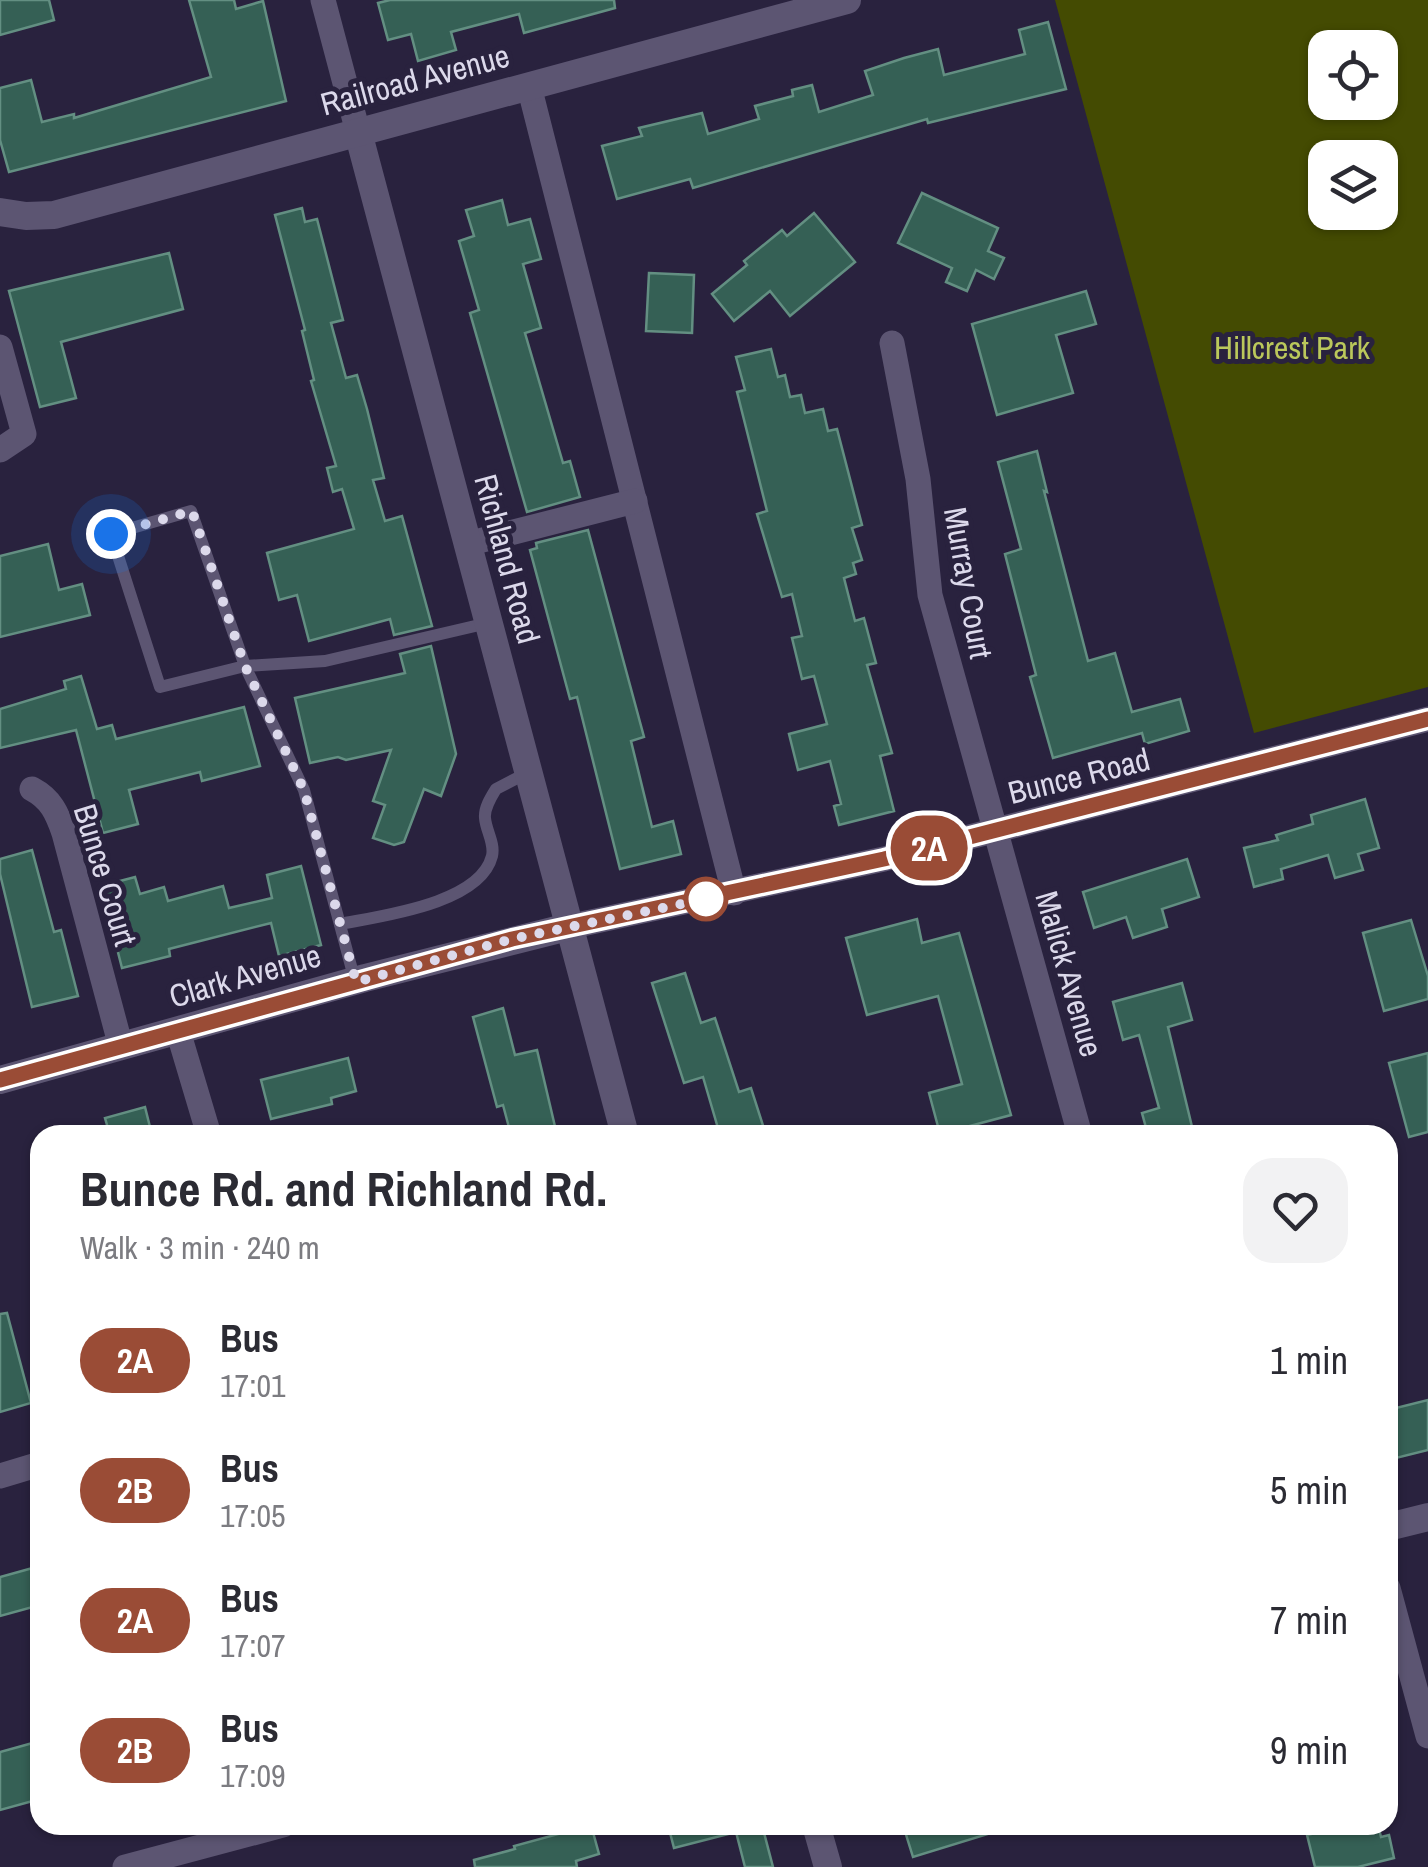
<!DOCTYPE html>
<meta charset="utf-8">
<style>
:root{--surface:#fff;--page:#f2f2f3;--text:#2b2b33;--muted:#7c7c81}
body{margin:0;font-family:"Archivo Narrow",sans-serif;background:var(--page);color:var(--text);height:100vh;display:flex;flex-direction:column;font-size:38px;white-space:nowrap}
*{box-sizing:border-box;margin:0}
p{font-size:32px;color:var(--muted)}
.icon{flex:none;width:55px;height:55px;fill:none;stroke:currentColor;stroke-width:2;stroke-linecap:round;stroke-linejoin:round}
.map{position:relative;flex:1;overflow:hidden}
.panel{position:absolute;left:30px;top:1125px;width:1368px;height:710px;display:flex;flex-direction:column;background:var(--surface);border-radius:30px;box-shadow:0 2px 8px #0004}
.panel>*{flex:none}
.badge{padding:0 20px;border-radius:32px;font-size:35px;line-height:65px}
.controls{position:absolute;left:1308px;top:30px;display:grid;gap:20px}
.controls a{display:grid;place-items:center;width:90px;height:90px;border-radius:20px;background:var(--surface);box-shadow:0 2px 8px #0004;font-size:50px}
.you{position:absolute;width:50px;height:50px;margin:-25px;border:8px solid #fff;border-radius:50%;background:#1a73e8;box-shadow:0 0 0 15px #1a73e833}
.map>.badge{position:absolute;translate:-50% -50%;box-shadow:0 0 0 5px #fff}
.round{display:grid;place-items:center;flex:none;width:105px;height:105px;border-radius:30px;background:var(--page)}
.head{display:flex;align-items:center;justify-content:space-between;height:170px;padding:0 50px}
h1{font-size:48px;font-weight:800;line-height:75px}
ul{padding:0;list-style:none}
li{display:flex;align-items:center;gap:30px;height:130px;padding:0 50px}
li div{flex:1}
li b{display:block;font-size:38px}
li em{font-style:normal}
li .badge{min-width:110px;font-weight:700;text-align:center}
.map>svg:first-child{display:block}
.green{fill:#444b02;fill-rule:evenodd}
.building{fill:#356055;stroke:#638f82;stroke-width:2.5}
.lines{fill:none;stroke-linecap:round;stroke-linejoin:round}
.service{stroke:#5c5572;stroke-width:12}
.minor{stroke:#5c5572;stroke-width:25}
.tertiary{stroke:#5c5572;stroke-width:28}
.line-casing{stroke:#fff;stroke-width:22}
.line{stroke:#9a4c36;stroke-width:15}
.walk{stroke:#dcd9eb;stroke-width:10;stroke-dasharray:0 18}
.stop-dot{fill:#fff;stroke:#9a4c36;stroke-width:5}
.labels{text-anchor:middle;stroke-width:10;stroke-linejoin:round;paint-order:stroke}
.street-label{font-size:32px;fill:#dcd9eb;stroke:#29223e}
.park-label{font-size:32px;fill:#bbc85b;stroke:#29223e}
</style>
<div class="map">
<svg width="1428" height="1867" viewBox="0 0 1428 1867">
<rect width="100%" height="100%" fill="#29223e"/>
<path class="green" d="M1055 0H1428V687L1254 733ZM1325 48H1380V102H1325ZM1325 158H1380V212H1325Z"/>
<g class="building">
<polygon points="0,0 49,0 54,20 0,35"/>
<polygon points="189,0 234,0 236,9 263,1 286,101 9,172 0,140 0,88 31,80 42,122 74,114 74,118 211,77"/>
<polygon points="390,0 614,0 615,8 524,33 519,14 451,32 456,50 418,61 411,34 388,40 378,3"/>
<polygon points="1048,22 1066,89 928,123 927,119 693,188 690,179 617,199 602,146 642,136 639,128 702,113 708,134 759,119 755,106 793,96 792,90 812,85 819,112 873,95 865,71 904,58 938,49 944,75 1025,54 1019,30"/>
<polygon points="922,193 998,228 988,251 1004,258 994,279 976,270 967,291 946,282 952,268 898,243"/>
<polygon points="502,200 508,225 530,219 541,259 523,264 541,328 525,333 563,463 570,461 580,497 527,512 470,313 479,310 459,241 474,236 466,210"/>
<polygon points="302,208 305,222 317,219 343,320 331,323 346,378 357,375 367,409 384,478 373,480 385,521 402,516 432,626 394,635 390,619 309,641 297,595 279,600 267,553 354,529 342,489 333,492 327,468 336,466 311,381 314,380 302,331 305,330 275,215"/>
<polygon points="814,213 855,262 790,316 770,291 734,321 712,294 747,265 744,261 782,230 787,236"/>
<polygon points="169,253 183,309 61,342 76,398 40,407 9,291"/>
<polygon points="649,273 694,275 692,333 646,331"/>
<polygon points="1086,291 1096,324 1056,335 1073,393 997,415 972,324"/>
<polygon points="771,349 778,377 785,375 790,397 801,395 805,413 823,409 828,431 837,429 862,525 852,528 862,560 853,563 856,574 844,578 855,621 864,618 876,663 867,665 892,753 880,756 894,811 839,825 834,806 841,804 830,761 798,770 789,734 827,724 814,676 802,679 792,638 802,636 792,594 782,597 757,514 767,511 737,392 745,390 736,357"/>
<polygon points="1037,451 1047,492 1044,491 1088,661 1115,653 1132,712 1180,699 1189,731 1145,744 1142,733 1053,758 1030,677 1036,675 1005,554 1021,549 998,462"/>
<polygon points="588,530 644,737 631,741 652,827 673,821 681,854 620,869 577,697 570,699 530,550 537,548 536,543"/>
<polygon points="48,544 59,590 82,584 90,615 0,637 0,556"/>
<polygon points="431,646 456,754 441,796 424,789 404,842 394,845 373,838 385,805 373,801 391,750 346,760 338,757 310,763 295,698 405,673 400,654"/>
<polygon points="81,676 97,729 112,725 116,739 244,707 260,766 202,781 200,772 129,790 138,824 103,833 76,730 0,748 0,709 66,689 64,681"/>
<polygon points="1365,799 1379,848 1358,854 1363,870 1335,878 1328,855 1281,869 1283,879 1254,887 1244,848 1278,840 1276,835 1313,824 1311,815"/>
<polygon points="32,850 54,932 61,930 78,996 32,1007 0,874 0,859"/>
<polygon points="1187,859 1199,897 1162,909 1167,927 1133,938 1126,917 1094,928 1083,892"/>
<polygon points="301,866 321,945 279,956 271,923 169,949 170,956 122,968 101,886 135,877 140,894 164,887 168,901 223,886 229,908 272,898 267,875"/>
<polygon points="917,919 922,943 959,933 1011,1115 940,1134 929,1093 962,1084 938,996 867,1015 846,938"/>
<polygon points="1411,920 1428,976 1428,999 1384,1011 1363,933"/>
<polygon points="685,973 701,1023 715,1018 739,1092 751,1088 766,1135 720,1135 703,1077 684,1083 652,983"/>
<polygon points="1182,983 1192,1020 1168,1027 1194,1135 1148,1135 1142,1113 1159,1108 1139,1035 1123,1040 1113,1002"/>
<polygon points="503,1008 515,1055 537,1050 557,1135 511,1135 503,1105 497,1107 473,1017"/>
<polygon points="1428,1053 1428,1132 1409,1137 1389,1063"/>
<polygon points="348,1058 356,1091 331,1098 332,1104 271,1119 261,1080"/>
<polygon points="145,1107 152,1135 110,1135 105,1118"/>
<polygon points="7,1313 31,1403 0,1412 0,1314"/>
<polygon points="1428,1400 1428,1450 1388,1460 1388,1410"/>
<polygon points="40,1566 40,1605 0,1616 0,1577"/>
<polygon points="40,1741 40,1799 0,1810 0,1752"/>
<polygon points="591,1825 599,1854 576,1861 577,1867 475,1867 474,1860 515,1849 514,1846"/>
<polygon points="668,1825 762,1825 773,1867 745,1867 736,1832 674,1848"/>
<polygon points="903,1825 1000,1825 1001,1830 913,1857"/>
<polygon points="1347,1825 1378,1825 1381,1837 1389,1835 1394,1858 1358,1867 1315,1867 1307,1835"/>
</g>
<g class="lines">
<g class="service">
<path d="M340 924C380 916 480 904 492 856 495 843 486 831 485 818 484 808 491 797 496 789L527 773"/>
<polyline points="355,981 304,790 245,666 191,511 111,534 160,687 245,666 325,661 488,623"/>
</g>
<g class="minor">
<polyline points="323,0 358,132"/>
<polyline points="529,86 734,893"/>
<polyline points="892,343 918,479 930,595 1080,1135"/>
<polyline points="0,347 24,434 0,450"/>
<polyline points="467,544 635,501"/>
<path d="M32 789C51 799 57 813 64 833L121 1047"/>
<polyline points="568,927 884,859 1428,719"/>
<polyline points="178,1031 209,1135"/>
<polyline points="0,1476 40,1464"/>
<polyline points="1388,1588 1428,1736"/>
<polyline points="125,1867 283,1825"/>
</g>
<g class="tertiary">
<polyline points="358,132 625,1135"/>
<polyline points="0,212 26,216 54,215 847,0"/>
<polyline points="0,1080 365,978 568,927"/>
<polyline points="1388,1527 1428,1517"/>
<polyline points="816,1825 828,1867"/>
</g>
</g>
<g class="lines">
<g class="line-casing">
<polyline id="line" points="0,1080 512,939 884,859 1428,719"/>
</g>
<use href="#line" class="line"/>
<polyline class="walk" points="111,534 192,511 245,666 304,790 356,982 512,939 706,899"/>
</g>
<circle class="stop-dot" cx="706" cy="899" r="20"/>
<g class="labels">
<g class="street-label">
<text transform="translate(415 80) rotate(-15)" y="11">Railroad Avenue</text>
<text transform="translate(507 559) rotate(75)" y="11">Richland Road</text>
<text transform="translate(968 583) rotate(80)" y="11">Murray Court</text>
<text transform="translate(1079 776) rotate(-14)" y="11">Bunce Road</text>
<text transform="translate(105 875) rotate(73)" y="11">Bunce Court</text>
<text transform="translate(1069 974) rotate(74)" y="11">Malick Avenue</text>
<text transform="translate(245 976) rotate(-16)" y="11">Clark Avenue</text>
</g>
<g class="park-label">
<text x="1292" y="359">Hillcrest Park</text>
</g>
</g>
</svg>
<div class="controls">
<a><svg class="icon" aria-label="locate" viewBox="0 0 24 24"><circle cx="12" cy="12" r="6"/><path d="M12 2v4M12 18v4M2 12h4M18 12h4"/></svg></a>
<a><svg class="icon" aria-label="layers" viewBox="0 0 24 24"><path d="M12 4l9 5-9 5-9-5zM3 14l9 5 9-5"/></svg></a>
</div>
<div class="you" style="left:111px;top:534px"></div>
<b class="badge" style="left:929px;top:848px;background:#9a4c36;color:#fff">2A</b>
<section class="panel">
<div class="head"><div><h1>Bunce Rd. and Richland Rd.</h1><p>Walk · 3 min · 240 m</p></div><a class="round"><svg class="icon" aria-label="heart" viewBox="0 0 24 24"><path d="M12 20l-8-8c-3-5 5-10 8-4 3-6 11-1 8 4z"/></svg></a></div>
<ul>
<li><span class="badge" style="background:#9a4c36;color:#fff">2A</span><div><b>Bus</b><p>17:01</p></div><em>1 min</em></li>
<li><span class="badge" style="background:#9a4c36;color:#fff">2B</span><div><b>Bus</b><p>17:05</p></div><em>5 min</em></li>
<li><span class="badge" style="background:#9a4c36;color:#fff">2A</span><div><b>Bus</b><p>17:07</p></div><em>7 min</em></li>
<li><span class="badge" style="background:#9a4c36;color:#fff">2B</span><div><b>Bus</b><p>17:09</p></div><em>9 min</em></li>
</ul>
</section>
</div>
